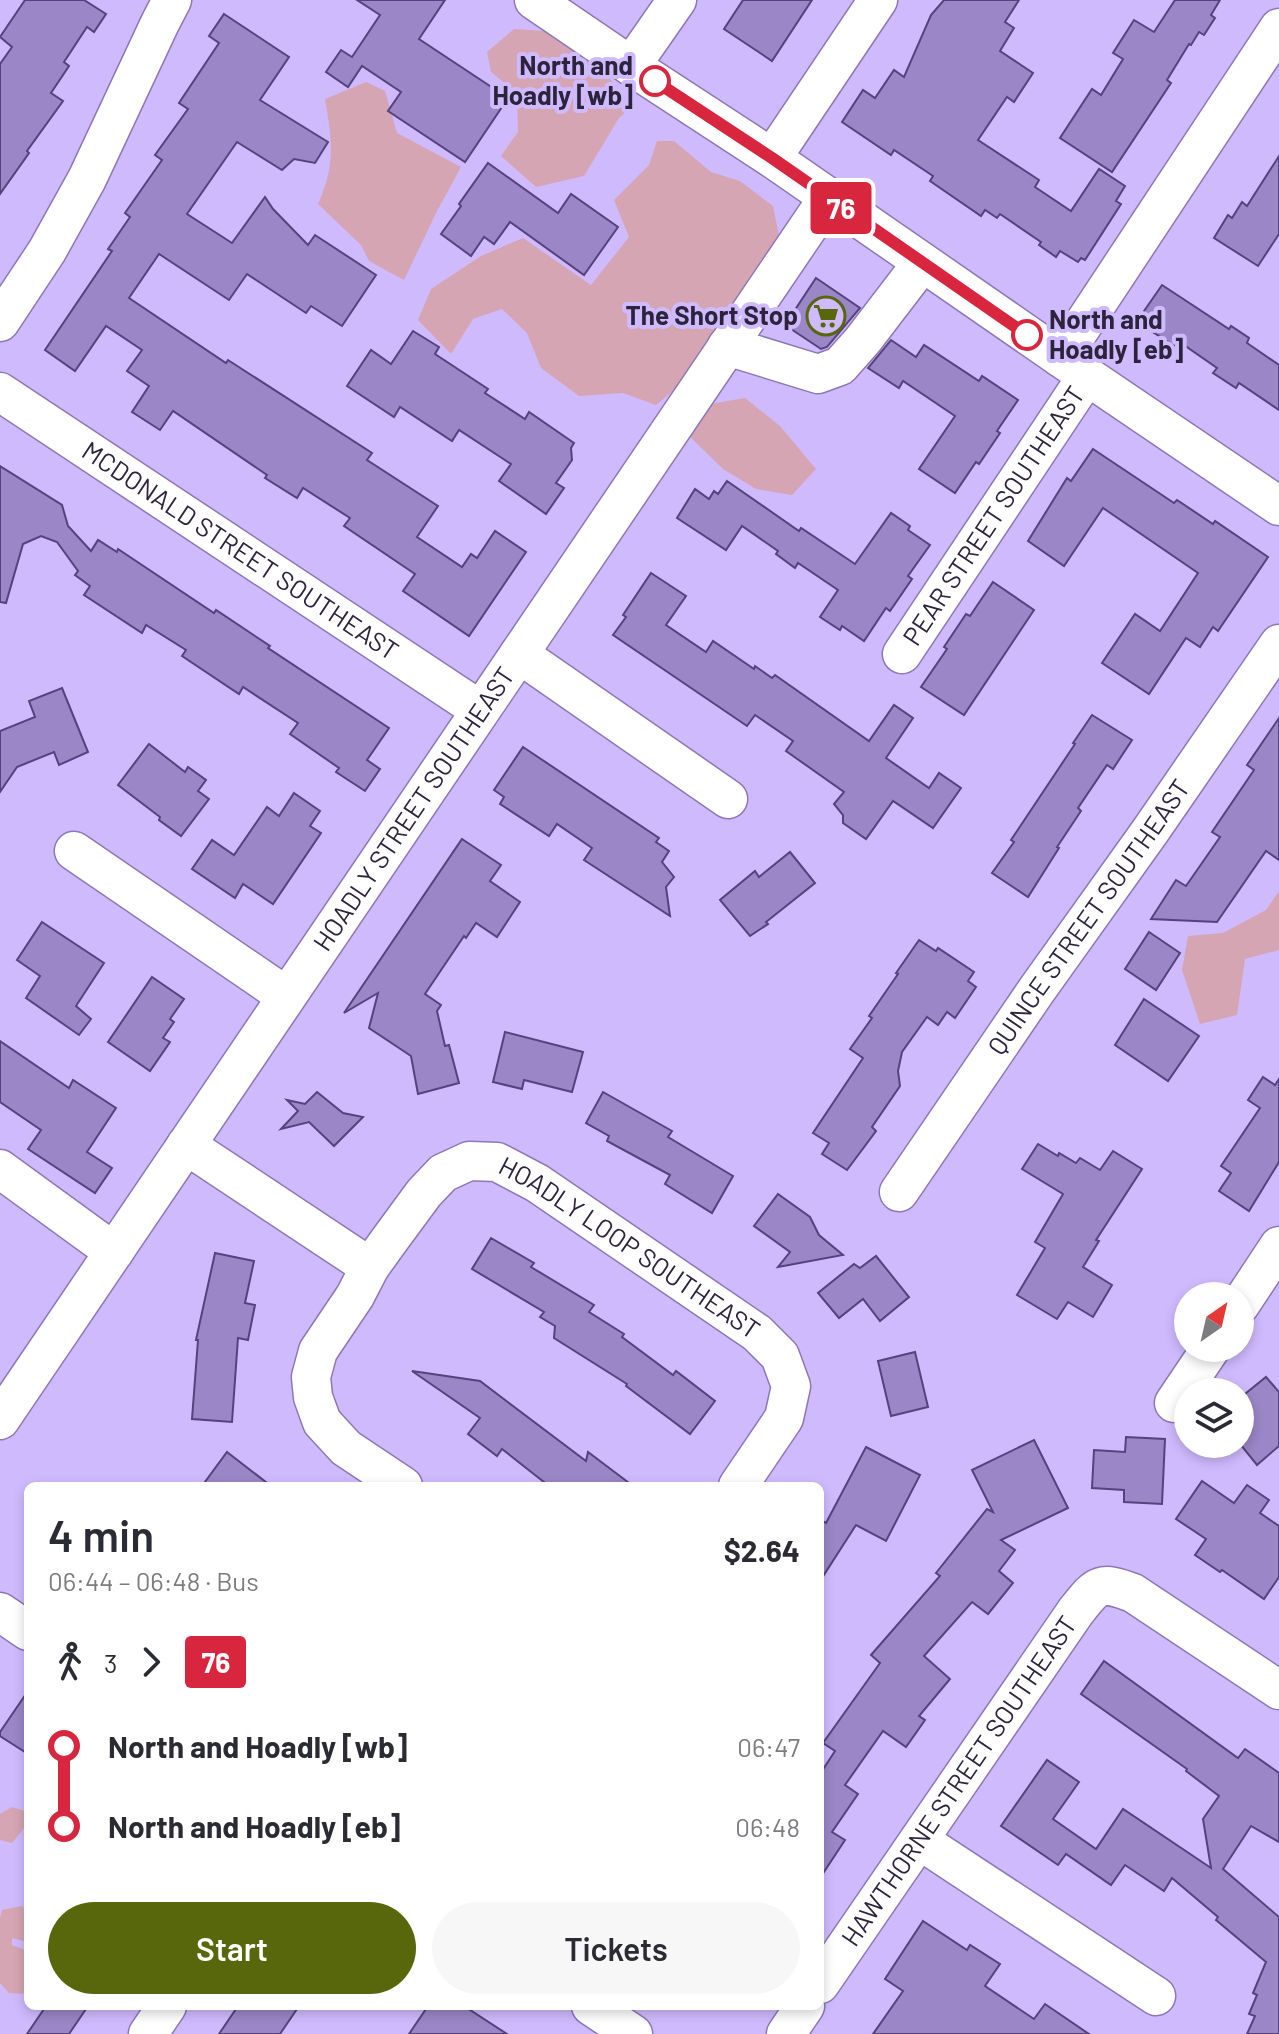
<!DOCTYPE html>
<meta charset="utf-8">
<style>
:root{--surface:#fff;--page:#f7f7f7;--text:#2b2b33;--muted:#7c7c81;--accent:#58660c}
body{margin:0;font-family:Barlow,sans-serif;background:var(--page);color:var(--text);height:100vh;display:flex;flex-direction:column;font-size:30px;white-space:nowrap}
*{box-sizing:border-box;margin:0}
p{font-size:26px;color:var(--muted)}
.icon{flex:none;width:44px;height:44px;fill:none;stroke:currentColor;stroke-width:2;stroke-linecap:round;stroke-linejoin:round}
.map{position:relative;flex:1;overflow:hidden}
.sheet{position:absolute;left:24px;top:1482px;width:800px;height:528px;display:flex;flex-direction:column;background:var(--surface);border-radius:12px;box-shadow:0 4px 12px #0003}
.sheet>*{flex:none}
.badge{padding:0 16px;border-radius:6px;font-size:28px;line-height:52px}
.needle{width:52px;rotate:34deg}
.buttons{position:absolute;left:1174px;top:1282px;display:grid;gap:16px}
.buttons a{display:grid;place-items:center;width:80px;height:80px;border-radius:50%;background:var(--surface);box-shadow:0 4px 12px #0003;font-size:40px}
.map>.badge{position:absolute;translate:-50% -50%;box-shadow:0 0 0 4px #fff}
.legs{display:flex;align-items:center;gap:12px;height:88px;padding:0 24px;font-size:26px}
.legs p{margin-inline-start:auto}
.overview{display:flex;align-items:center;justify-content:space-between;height:136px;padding:0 24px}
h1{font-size:44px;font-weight:600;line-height:60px}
.button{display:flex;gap:16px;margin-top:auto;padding:16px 24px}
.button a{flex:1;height:92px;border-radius:48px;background:var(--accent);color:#fff;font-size:32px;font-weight:600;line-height:92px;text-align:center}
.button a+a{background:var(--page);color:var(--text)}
ul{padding:0 24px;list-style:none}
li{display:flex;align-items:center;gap:28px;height:80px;font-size:30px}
li i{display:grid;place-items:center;width:12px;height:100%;margin:0 10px;background:currentColor}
li i::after{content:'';width:20px;height:20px;margin:-10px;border:6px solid;border-radius:50%;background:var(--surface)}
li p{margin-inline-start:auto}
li:first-child i{background:linear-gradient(#0000 50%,currentColor 0)}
li:last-child i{background:linear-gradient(currentColor 50%,#0000 0)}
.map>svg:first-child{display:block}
.green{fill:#d5a5b3}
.building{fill:#9b86c7;stroke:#57427d;stroke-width:2}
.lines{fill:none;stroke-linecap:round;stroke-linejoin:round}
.minor-casing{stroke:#8d77b7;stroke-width:41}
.minor{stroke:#fff;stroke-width:38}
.line-1-casing{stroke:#fff;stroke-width:18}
.line-1{stroke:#d7263d;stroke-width:12}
.stop-1-dot{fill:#fff;stroke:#d7263d;stroke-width:4}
.labels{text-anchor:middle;stroke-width:8;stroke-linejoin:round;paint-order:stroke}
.stop-label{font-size:26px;font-weight:bold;fill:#2c233d;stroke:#d0bafe;text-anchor:end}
.poi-label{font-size:26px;font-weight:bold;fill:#2c233d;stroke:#d0bafe;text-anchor:end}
.street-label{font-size:26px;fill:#2c233d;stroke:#d0bafe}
</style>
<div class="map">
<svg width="1279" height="2034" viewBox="0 0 1279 2034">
<rect width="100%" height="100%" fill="#d0bafe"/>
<g class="green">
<polygon points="514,29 545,31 596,62 633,106 619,118 584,176 536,187 501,156 518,132 517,93 491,72 487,52"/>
<path d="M366 82 385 91 397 133 461 167 437 211 404 280 369 261 361 245 318 204C336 164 332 140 325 99Z"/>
<polygon points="657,141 674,141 711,172 740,181 773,206 779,236 773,309 706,347 673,391 656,405 623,393 579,396 541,368 527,333 502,309 473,319 451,354 418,320 431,289 481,256 523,238 591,285 629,237 614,200 649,165"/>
<polygon points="745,398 780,426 816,469 792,495 756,489 723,469 685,432 692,407"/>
<polygon points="1279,891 1279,950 1245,959 1237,1015 1200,1024 1182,970 1188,936 1223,933 1266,910"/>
<polygon points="12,1807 28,1812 28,1837 25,1827 12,1843 0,1840 0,1814"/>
<polygon points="22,1906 28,1914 28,1938 27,1942 12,1938 12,1945 28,1951 28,1987 23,1994 9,1993 0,1983 0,1918 2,1910"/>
</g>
<g class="building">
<polygon points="25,0 84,0 106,14 94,32 87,27 64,62 69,66 51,93 63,101 27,151 29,153 0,194 0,64 12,47 0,37"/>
<polygon points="357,0 445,0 419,39 508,98 465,162 388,111 401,92 362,66 348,87 326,72 341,50 352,57 380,15"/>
<polygon points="743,0 812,0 772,61 724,29"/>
<polygon points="944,0 1019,0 1005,22 1014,28 1000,51 1033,73 1014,102 1007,97 978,140 1039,180 1035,187 1071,211 1099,169 1125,186 1116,201 1121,204 1085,260 1081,258 1078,262 1060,251 1056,257 1039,245 1041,242 1000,214 997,218 985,210 981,216 930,181 933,176 894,150 891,155 842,122 863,90 875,98 894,70 904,77 931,15"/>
<polygon points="1175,0 1220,0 1211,15 1215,18 1204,35 1199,32 1191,45 1189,44 1167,80 1171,83 1112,172 1060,138 1092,89 1101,95 1123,59 1113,53 1134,20 1154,32"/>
<polygon points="224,14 289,57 260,100 328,142 315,163 294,159 282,170 237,142 187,214 232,243 265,197 273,209 308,245 315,235 376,275 342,326 311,306 306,313 247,274 229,300 159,254 129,298 226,363 228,360 372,453 367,460 438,506 417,537 462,567 471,554 477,558 495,531 526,552 469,636 403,591 415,574 344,526 350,518 303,488 297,498 265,478 267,475 173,411 160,430 132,412 149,386 127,371 142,350 106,326 75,371 45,350 112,251 108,249 130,217 125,213 162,160 155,155 188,109 179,103 219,43 209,36"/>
<polygon points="1279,156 1279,234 1258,266 1214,238 1228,215 1232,218 1242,202 1247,206"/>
<polygon points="488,163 558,213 571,194 618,227 584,275 510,222 494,244 484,237 471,256 441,234 461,206 459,204"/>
<polygon points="816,278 860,308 827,347 821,349 785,325"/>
<polygon points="1162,285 1229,329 1231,326 1249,338 1247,343 1279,365 1279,410 1239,383 1236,388 1213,373 1217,368 1178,341 1175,346 1151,331 1156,323 1142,314"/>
<polygon points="413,331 439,347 435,354 488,389 485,393 525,419 529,412 574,443 571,448 572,460 556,483 564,488 546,514 499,481 511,464 459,430 452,441 400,407 394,417 347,386 371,350 391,364"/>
<polygon points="891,340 916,357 924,345 979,381 982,376 1018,400 997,431 1000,433 979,464 976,462 955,493 919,469 955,416 903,381 899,388 868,368"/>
<polygon points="1093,449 1174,503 1177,500 1213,524 1215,521 1268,557 1218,631 1213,627 1200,647 1186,638 1149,694 1102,663 1135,614 1160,631 1198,573 1103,508 1064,566 1028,541 1067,478 1071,481"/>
<polygon points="0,466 62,505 68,526 91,551 98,540 117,552 118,549 214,613 216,610 270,646 268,648 389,728 367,760 380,769 365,791 336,772 339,768 290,734 298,723 243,687 239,694 182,656 186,650 146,625 142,633 84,595 90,586 75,575 78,571 57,542 41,536 23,544 6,603 0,602"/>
<polygon points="727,481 799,531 801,528 855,564 891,513 910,526 908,530 930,545 908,576 912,579 890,611 886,608 864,641 842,626 840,630 820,617 838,590 798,563 795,568 776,554 778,551 742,526 726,550 677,518 695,489 709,499 714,491 718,494"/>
<polygon points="651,573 686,596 666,625 706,652 713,641 754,669 755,666 772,678 775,675 869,741 894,705 913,718 886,758 929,788 939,773 961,788 933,828 893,801 866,839 843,823 843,815 834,804 844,792 786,751 793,741 755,715 747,726 613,635 626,617 623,615"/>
<polygon points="993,582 1034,610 964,715 921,687 947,649 944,647 966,614 970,616"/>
<polygon points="62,688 88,752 59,765 54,752 17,767 0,792 0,731 35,717 29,701"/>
<polygon points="1092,715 1132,740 1113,769 1107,765 1078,808 1081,811 1057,847 1059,848 1028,897 992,873 1014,842 1011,840 1075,744 1073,743"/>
<polygon points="1279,718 1279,860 1266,851 1217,922 1151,919 1176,880 1186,886 1220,837 1212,832 1254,770 1247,765"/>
<polygon points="149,744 185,772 188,767 206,780 198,791 209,799 181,836 159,820 160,817 118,785"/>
<polygon points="523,747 659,838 656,842 669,851 662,862 674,877 666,887 670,916 584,860 592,848 557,824 549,836 500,804 504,797 494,790"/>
<polygon points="294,793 320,811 310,826 321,833 273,904 243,884 235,898 192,869 212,840 234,855 267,807 279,816"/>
<polygon points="462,839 501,865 490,881 520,902 497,937 476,923 466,938 464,936 425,994 441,1005 437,1011 445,1046 449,1045 459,1083 418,1094 411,1056 369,1028 378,993 344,1013"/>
<polygon points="790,852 815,883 766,922 768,924 750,936 720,900 755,871 759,877"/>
<polygon points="42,922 104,963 76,1006 91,1019 79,1035 26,998 40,976 17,960"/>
<polygon points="1149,932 1180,953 1156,990 1125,969"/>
<polygon points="919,940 936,951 938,948 974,972 968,981 976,987 955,1018 947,1012 938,1025 927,1017 902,1052 898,1071 900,1086 872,1127 876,1131 847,1170 822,1154 829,1143 813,1133 863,1058 850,1049 872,1018 869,1016 898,974 896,973"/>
<polygon points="152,977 184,999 170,1019 174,1022 163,1038 170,1042 150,1071 108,1042"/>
<polygon points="1144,999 1199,1036 1168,1081 1115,1045"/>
<polygon points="505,1032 583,1052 572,1092 524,1080 522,1089 493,1082"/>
<polygon points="0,1041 69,1088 73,1080 116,1108 87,1152 112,1168 95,1193 28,1149 41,1130 0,1102"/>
<polygon points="1263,1077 1275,1085 1279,1079 1279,1162 1249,1211 1219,1191 1231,1173 1221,1166 1260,1108 1248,1100"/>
<polygon points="317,1092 343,1113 363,1117 334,1146 309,1122 281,1129 298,1111 287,1100 305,1104"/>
<polygon points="603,1092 672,1131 668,1137 733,1176 712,1213 665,1184 670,1175 607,1141 609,1136 586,1123"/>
<polygon points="1038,1144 1058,1156 1059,1153 1076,1163 1080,1158 1100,1170 1113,1151 1142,1169 1096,1240 1099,1241 1083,1267 1112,1285 1093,1317 1068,1302 1057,1319 1017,1295 1045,1248 1035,1242 1063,1194 1022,1169"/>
<polygon points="778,1194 810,1217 819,1235 843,1255 778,1267 790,1252 754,1226"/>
<polygon points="491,1238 534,1263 531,1267 594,1305 589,1312 624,1334 622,1337 673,1375 676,1371 715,1401 690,1434 626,1386 627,1384 554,1338 555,1326 540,1317 544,1312 472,1269"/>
<polygon points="215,1253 254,1261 245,1303 255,1305 248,1340 238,1338 232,1422 192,1419 198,1340 196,1340"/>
<polygon points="876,1256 909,1297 880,1321 863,1299 839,1318 818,1293 854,1264 860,1268"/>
<polygon points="915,1352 928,1407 891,1416 878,1361"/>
<polygon points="412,1371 480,1381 586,1461 588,1452 633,1486 549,1486 502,1449 497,1456 468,1434 480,1418"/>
<polygon points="1266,1377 1279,1392 1279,1446 1257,1465 1240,1444 1240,1398"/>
<polygon points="1126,1437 1165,1439 1162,1504 1124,1502 1124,1490 1092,1488 1094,1450 1125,1452"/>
<polygon points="1034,1440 1068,1508 1001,1540 1015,1550 999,1571 1013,1583 988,1614 972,1602 924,1656 950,1679 919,1716 925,1720 906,1747 883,1731 845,1785 858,1794 832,1832 845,1840 820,1878 820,1774 835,1751 823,1743 880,1663 871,1655 940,1576 936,1573 987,1509 993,1512 972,1470"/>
<polygon points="866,1447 920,1475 886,1541 856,1525 820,1581 820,1519 826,1523"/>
<polygon points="227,1452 271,1486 202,1486"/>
<polygon points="1202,1481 1234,1503 1247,1485 1269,1500 1260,1513 1279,1526 1279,1577 1264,1599 1222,1570 1220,1572 1195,1555 1206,1539 1176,1519"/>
<polygon points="1104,1661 1238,1758 1245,1749 1279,1773 1279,1842 1251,1826 1223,1869 1279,1917 1279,2034 1247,2034 1255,2016 1249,2014 1257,1995 1253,1993 1266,1962 1216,1920 1218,1917 1172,1878 1164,1891 1125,1865 1111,1885 1066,1854 1058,1865 1001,1826 1047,1760 1079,1782 1053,1819 1096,1849 1123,1809 1211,1868 1203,1819 1219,1796 1186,1771 1187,1769 1081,1694"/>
<polygon points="28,1691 28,1754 0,1736 0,1732"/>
<polygon points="923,1921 967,1950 970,1945 1000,1964 985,1986 1034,2019 1045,2004 1089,2034 873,2034 903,1991 885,1979"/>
<polygon points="46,2006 88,2006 69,2034 27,2034"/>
<polygon points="238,2006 299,2006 280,2034 219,2034"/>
<polygon points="428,2006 464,2006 507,2034 409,2034"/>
</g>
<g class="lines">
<g class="minor-casing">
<g id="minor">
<polyline points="534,0 628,64 772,158 1087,376 1279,506"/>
<polyline points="631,66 677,0"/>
<polyline points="772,158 878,0"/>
<polyline points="0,322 47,251 87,179 160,23 172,0"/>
<polyline points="727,346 818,374 840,366 863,340 922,263"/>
<polyline points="1061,358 1279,28"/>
<path id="s1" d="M0 392 480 710"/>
<polyline points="519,654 728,799"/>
<path id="s2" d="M902 654 1087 376"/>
<polyline points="74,851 286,996"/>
<polyline points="186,1145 370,1267"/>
<polyline points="0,1169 114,1252"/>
<path id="s3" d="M899 1192 1036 991 1151 830 1279 644"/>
<polyline points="1240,1305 1279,1246"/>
<polyline points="1174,1403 1211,1348"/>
<path id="s4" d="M0 1420 828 198"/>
<path id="s5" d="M403 1486 346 1448 322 1422 313 1397 311 1377 318 1351 355 1296 370 1267 388 1242 424 1193 443 1173 469 1161 497 1162 537 1183 757 1333 780 1356 791 1386 784 1418 738 1486"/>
<polyline points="0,1612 28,1631"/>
<polyline points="919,1840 1156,1996"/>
<path id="s6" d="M820 1984 1076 1611C1097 1585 1099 1580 1133 1593L1279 1690"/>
<polyline points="591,2006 633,2034"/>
<polyline points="148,2034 167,2006"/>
<polyline points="786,2034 805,2006"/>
</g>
</g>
<use href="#minor" class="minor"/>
</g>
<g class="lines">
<g class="line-1-casing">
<polyline id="line-1" points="655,81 772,158 1027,335"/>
</g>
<use href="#line-1" class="line-1"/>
</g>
<defs>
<g id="supermarket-ring" transform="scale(2)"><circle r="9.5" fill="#d0bafe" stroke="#58660c" stroke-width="1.5"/><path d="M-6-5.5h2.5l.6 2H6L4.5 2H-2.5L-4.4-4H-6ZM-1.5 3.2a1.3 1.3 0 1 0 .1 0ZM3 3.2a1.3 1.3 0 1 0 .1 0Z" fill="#58660c"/></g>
</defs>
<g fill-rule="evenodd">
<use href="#supermarket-ring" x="826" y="316"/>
</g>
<g class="stop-1-dot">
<circle cx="655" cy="81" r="14"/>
<circle cx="1027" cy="335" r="14"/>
</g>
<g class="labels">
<g class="stop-label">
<text x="633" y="75">North and<tspan x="633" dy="30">Hoadly [wb]</tspan></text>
<text x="1049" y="329" text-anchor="start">North and<tspan x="1049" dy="30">Hoadly [eb]</tspan></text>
</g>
<g class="poi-label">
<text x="798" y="325">The Short Stop</text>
</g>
<g class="street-label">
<text dy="9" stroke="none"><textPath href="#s2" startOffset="166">PEAR STREET SOUTHEAST</textPath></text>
<text dy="9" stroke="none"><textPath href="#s1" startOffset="288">MCDONALD STREET SOUTHEAST</textPath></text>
<text dy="9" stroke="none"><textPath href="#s4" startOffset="738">HOADLY STREET SOUTHEAST</textPath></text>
<text dy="9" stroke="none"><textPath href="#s3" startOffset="334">QUINCE STREET SOUTHEAST</textPath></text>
<text dy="9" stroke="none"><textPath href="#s5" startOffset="610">HOADLY LOOP SOUTHEAST</textPath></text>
<text dy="9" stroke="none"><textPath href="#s6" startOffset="246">HAWTHORNE STREET SOUTHEAST</textPath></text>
</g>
</g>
</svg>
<div class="buttons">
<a><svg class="needle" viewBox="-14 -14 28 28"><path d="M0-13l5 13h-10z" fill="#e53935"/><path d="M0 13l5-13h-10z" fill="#7c7c81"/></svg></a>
<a><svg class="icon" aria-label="layers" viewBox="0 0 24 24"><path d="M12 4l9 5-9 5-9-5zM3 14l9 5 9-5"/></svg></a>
</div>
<b class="badge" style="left:841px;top:208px;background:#d7263d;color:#fff">76</b>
<section class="sheet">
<div class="overview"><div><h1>4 min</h1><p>06:44 – 06:48 · Bus</p></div><b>$2.64</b></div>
<div class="legs"><svg class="icon" aria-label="walk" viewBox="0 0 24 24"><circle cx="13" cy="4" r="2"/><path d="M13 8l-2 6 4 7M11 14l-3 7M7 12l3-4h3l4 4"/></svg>3<svg class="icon" aria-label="forward" viewBox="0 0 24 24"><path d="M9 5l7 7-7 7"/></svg><b class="badge" style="background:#d7263d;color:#fff">76</b></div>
<ul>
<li><i style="color:#d7263d"></i><b>North and Hoadly [wb]</b><p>06:47</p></li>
<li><i style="color:#d7263d"></i><b>North and Hoadly [eb]</b><p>06:48</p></li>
</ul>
<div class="button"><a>Start</a><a>Tickets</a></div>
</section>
</div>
